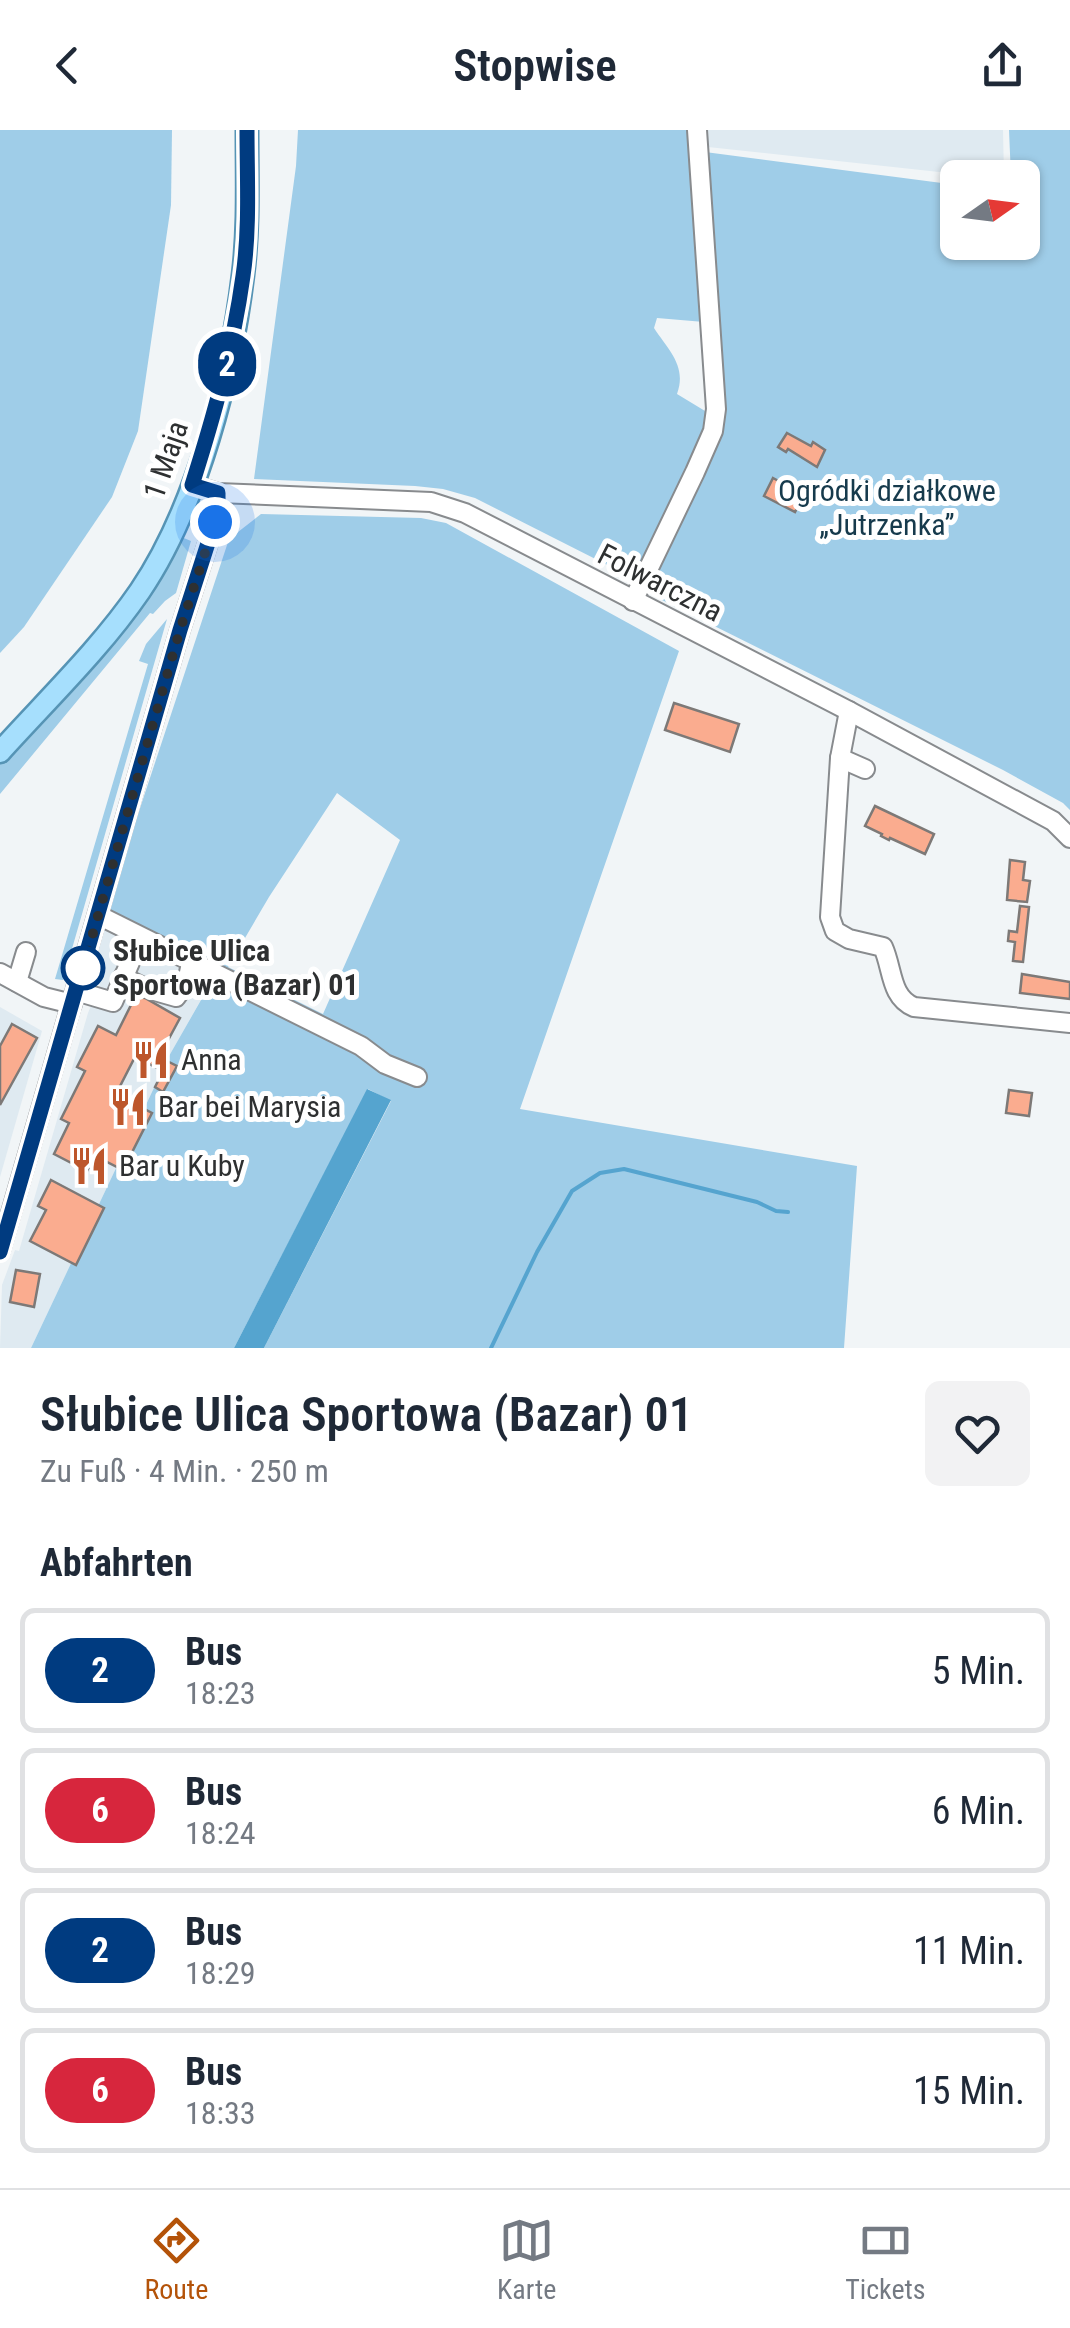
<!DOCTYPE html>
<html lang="de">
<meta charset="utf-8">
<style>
:root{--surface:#fff;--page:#f2f2f3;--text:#1f2937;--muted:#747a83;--line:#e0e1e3;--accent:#b45309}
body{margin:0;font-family:"Roboto Condensed",sans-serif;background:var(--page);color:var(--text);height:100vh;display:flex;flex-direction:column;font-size:38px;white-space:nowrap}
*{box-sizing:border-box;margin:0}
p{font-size:32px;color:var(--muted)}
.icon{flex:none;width:55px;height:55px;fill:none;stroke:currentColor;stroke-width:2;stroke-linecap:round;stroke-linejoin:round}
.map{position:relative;height:1218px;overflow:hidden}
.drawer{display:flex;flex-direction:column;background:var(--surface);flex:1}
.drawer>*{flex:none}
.badge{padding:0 20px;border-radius:32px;font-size:35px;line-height:65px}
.needle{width:65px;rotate:76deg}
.controls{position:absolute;left:940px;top:30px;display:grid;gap:20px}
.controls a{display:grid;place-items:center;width:100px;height:100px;border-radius:15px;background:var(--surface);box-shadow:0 2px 8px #0004;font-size:50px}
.you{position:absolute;width:50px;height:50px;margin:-25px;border:8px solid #fff;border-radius:50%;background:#1a73e8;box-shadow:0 0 0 15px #1a73e833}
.map>.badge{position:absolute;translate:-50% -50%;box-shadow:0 0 0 5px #fff}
h2{padding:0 40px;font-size:38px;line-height:90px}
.round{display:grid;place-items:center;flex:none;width:105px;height:105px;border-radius:15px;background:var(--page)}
.head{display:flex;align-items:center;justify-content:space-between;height:170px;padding:0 40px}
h1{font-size:48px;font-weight:600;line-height:75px}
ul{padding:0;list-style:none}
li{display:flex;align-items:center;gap:30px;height:125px;margin:0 20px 15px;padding:0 20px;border:5px solid var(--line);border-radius:15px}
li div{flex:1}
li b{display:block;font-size:38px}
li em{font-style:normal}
li .badge{min-width:110px;font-weight:700;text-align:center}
header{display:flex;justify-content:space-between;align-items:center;height:130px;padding:0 40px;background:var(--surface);font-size:45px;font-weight:600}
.menu{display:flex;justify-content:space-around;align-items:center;height:140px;border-top:2px solid var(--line);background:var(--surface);font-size:28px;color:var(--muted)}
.menu a{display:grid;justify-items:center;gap:5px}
.menu .selected{color:var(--accent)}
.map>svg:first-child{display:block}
.built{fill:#dfeaf1}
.green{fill:#9fcde8;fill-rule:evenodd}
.water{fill:#55a4cf}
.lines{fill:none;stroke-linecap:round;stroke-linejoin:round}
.stream{stroke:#55a4cf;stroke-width:4}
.building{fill:#faac8f;stroke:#7d7977;stroke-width:2.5}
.minor-casing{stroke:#888b8e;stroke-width:22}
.major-casing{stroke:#5694b5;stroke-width:25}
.minor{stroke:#fff;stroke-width:18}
.major{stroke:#a6dffd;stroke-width:20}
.line-casing{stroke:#fff;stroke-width:22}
.line{stroke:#003b80;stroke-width:15}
.walk{stroke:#2e3031;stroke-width:10;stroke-dasharray:0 18}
.stop-dot{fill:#fff;stroke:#003b80;stroke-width:5}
.labels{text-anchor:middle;stroke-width:10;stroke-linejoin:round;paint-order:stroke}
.street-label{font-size:30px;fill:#2e3031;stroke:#fff}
.park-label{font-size:30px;fill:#163a4c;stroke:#fff}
.stop-label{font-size:30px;font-weight:bold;fill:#2e3031;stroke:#fff;text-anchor:start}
.poi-label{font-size:30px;fill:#2e3031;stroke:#fff;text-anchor:start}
</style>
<header><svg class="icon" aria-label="back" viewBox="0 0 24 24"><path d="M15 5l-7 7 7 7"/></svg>Stopwise<svg class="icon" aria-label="share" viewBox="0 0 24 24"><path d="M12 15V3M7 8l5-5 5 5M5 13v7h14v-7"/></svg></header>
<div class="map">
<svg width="1070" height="1218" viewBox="0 0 1070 1218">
<rect width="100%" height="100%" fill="#f1f5f7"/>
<g class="built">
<polygon points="708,0 1003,0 1004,47 985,47 708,17"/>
<polygon points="104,796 211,852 169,926 31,1218 0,1218 2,1155 15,1120 19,1121 88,883 100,854 90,851"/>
<polygon points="0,877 42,901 0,1047"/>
</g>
<g class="green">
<polygon points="0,0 172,0 171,75 138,301 112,367 24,497 0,523"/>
<path d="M298 0H691L704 192 657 188 654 198C669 221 687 236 677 264L710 284 708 292 633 448 475 368 443 359 415 356 254 349 296 36Z"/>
<polygon points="1009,0 1070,0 1070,680 1063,673 1003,640 648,463 715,318 722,286 705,22 957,55 958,112 1022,112 1022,48 1011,47"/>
<path d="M261 384 421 388 446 393 679 521 520 979 857 1036 844 1218H264L391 971 368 959 234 1218H31L169 926 205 863 196 857 201 847 211 852 217 842 104 787 229 409ZM337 663 400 710 323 884 228 837 269 767Z"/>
<polygon points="179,406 191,411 176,463 165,471 153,484 150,483 0,664 0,630"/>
<polygon points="167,489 63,850 55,849 148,534 139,531 146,514"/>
</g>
<polygon class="water" points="367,959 391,970 264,1218 234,1218"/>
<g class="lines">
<polyline class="stream" points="491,1218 537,1122 572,1061 600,1043 624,1039 757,1072 776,1081 788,1082"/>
</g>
<g class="building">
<polygon points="787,303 811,316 813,312 825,320 817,337 788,319 786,322 778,317"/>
<polygon points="773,348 804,365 795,382 764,366"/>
<polygon points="674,573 739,594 730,622 665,600"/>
<polygon points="875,676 934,704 925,724 890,708 889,710 881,706 882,704 865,696"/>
<polygon points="1010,730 1025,732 1023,750 1030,751 1027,772 1007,770"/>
<polygon points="1020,776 1029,777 1023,832 1013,831 1015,812 1008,811 1009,801 1017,802"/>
<polygon points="1022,844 1070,852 1070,869 1020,863"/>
<polygon points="135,867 145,868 180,888 159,927 177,936 163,962 155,957 163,941 135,927 116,964 152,983 123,1040 95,1026 87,1041 54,1024 69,993 61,989 85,941 77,937 98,896 116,905"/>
<polygon points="12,894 37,908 0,975 0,916"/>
<polygon points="1009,960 1032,963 1029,986 1006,983"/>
<polygon points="51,1050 104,1078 76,1135 30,1111 46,1080 38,1076"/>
<polygon points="16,1140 40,1144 34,1177 10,1172"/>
</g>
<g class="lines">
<g class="minor-casing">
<g id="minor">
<polyline points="192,355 218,363 431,372 465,383 849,581 1053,691 1070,708"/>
<polyline points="633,471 695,342 713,301 716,279 697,0"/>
<path d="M849 581 840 628 830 787 835 801 849 809 883 817C893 839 890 867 914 877L1070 893"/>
<polyline points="840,628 865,639"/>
<polyline points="98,785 361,916 385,934 417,947"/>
<polyline points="0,843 44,867 72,874"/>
<polyline points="123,847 141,856"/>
<polyline points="17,852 26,822"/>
<polyline points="76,861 113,872 131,830"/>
<polyline points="155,861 176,867 187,852 191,833"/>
<polyline points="0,1121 180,500 218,382 218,363"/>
</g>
</g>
<g class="major-casing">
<path id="major" d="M0 622C47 570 101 518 140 461 197 377 231 245 243 145 249 97 247 48 247 0"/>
</g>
<use href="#minor" class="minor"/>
<use href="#major" class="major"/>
</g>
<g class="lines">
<g class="line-casing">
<path id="line" d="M0 1122 180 500 218 382V363L192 355C214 286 233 218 243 146 250 98 247 48 247 0"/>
</g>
<use href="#line" class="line"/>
<polyline class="walk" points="83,838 180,500 215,392"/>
</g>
<defs>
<g id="restaurant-bare" transform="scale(3)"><path d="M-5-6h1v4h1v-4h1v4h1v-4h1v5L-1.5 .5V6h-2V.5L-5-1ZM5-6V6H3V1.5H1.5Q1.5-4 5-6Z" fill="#bd562b" stroke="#fff" stroke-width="2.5" paint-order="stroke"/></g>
</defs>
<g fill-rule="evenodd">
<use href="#restaurant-bare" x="151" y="930"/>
<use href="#restaurant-bare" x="128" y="977"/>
<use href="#restaurant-bare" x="89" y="1036"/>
</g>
<circle class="stop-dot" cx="83" cy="838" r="20"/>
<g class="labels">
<g class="street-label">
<text transform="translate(166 330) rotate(-71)" y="10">1 Maja</text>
<text transform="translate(660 453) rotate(27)" y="10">Folwarczna</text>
</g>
<g class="park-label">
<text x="887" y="371">Ogródki działkowe<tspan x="887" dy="34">„Jutrzenka”</tspan></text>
</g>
<g class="stop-label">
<text x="113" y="831">Słubice Ulica<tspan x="113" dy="34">Sportowa (Bazar) 01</tspan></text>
</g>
<g class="poi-label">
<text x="181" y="940">Anna</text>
<text x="158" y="987">Bar bei Marysia</text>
<text x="119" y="1046">Bar u Kuby</text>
</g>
</g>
</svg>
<div class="controls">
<a><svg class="needle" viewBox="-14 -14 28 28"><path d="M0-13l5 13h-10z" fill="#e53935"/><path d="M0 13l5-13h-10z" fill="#747a83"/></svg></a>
</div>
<div class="you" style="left:215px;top:392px"></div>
<b class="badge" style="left:227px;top:234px;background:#003b80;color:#fff">2</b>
</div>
<section class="drawer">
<div class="head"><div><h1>Słubice Ulica Sportowa (Bazar) 01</h1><p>Zu Fuß · 4 Min. · 250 m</p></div><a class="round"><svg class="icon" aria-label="heart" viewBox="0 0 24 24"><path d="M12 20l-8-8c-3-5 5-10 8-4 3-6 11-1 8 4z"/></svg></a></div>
<h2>Abfahrten</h2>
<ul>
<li><span class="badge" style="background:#003b80;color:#fff">2</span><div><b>Bus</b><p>18:23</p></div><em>5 Min.</em></li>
<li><span class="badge" style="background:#d7263d;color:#fff">6</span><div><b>Bus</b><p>18:24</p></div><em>6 Min.</em></li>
<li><span class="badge" style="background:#003b80;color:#fff">2</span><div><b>Bus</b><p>18:29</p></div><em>11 Min.</em></li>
<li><span class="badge" style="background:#d7263d;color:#fff">6</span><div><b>Bus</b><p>18:33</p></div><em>15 Min.</em></li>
</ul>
</section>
<nav class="menu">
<a class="selected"><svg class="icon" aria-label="directions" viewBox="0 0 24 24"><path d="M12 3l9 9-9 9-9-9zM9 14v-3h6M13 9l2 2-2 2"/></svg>Route</a>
<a><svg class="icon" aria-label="map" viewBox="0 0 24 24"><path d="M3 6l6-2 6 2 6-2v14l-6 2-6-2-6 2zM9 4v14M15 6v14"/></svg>Karte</a>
<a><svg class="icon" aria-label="tickets" viewBox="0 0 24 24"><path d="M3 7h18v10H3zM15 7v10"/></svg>Tickets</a>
</nav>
